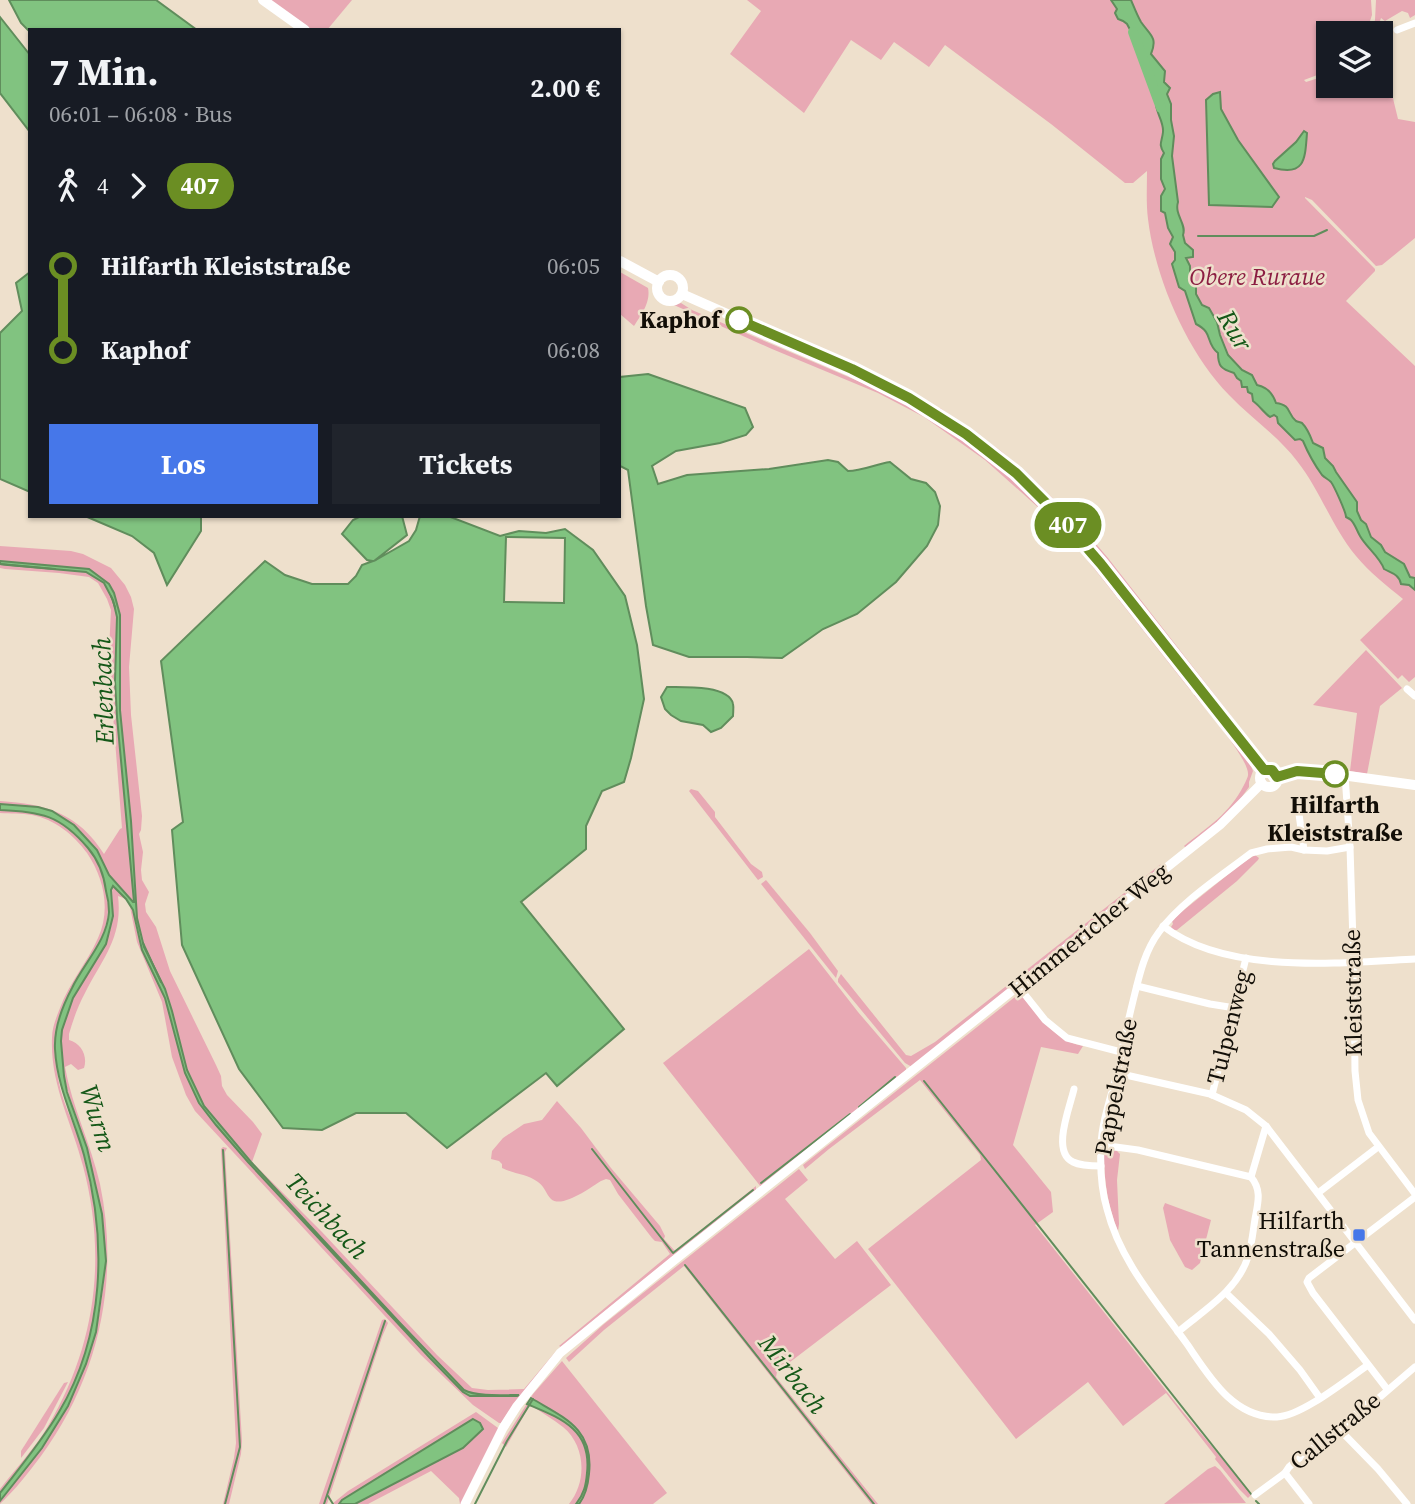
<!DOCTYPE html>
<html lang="de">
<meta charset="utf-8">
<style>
:root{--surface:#171b24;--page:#20242c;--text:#f1f3f6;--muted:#9ea1a6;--accent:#4677e9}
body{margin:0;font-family:"Source Serif 4",serif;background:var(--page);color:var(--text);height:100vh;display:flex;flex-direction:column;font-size:26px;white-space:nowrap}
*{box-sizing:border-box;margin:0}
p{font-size:23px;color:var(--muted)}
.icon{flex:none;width:38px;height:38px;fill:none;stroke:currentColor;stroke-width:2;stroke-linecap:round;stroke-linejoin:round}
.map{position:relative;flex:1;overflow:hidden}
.sheet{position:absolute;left:28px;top:28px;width:593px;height:490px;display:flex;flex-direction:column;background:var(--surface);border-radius:0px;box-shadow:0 2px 5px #0004}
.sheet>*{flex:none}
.badge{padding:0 14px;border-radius:23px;font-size:24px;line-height:46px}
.controls{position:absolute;left:1316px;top:21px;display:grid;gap:14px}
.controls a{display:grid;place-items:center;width:77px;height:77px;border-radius:0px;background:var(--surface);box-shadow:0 2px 5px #0004;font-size:35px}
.map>.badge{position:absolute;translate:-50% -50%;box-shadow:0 0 0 4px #fff}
.legs{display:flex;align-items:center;gap:10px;height:77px;padding:0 21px;font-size:23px}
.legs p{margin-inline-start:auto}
.head{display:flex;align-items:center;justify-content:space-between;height:119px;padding:0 21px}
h1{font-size:38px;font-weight:700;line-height:52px}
.button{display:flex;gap:14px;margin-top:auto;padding:14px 21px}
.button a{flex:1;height:80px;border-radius:0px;background:var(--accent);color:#fff;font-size:28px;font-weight:700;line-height:80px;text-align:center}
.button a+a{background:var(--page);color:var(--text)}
ul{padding:0 21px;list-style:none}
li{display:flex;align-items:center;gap:24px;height:84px;font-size:26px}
li i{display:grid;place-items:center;width:10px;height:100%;margin:0 9px;background:currentColor}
li i::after{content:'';width:18px;height:18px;margin:-9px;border:5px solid;border-radius:50%;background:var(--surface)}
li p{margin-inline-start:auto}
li:first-child i{background:linear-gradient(#0000 50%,currentColor 0)}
li:last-child i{background:linear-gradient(currentColor 50%,#0000 0)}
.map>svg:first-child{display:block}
.green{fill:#e8a9b4}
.water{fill:#81c380;stroke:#608d5c;stroke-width:2;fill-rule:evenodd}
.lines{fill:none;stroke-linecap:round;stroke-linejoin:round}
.stream{stroke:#608d5c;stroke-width:2}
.river{stroke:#81c380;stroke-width:10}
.minor{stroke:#fff;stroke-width:7}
.tertiary{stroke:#fff;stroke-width:9}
.secondary{stroke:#fff;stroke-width:10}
.line-1-casing{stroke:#fff;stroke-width:16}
.line-1{stroke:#6b8e23;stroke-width:10}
.stop-1-dot{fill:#fff;stroke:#6b8e23;stroke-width:3.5}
.poi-dot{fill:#4677e9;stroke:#eee0cc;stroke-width:2.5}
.labels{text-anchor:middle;stroke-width:5;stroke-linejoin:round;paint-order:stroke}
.park-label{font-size:24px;font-style:italic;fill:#8c1e42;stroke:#eee0cc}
.stop-label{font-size:24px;font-weight:bold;fill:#120e07;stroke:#eee0cc;text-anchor:end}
.street-label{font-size:24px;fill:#120e07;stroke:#eee0cc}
.poi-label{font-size:24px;fill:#120e07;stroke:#eee0cc;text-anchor:end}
.water-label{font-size:26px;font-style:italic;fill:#155818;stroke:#eee0cc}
</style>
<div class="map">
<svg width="1415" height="1504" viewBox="0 0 1415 1504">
<rect width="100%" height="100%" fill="#eee0cc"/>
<g class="green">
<polygon points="268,0 352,0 327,30 311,30"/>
<path d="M747 0H1371L1372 15 1366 33H1328V71L1304 80 1306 82 1328 75V86H1381V43L1390 40 1389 82 1398 119 1415 122V238L1382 265 1376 266 1312 200 1305 197V198L1375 269V271L1346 301 1415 366V677L1409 682 1402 675 1398 679 1360 640 1403 599C1386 585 1369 572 1356 556 1332 527 1320 490 1297 461 1279 437 1250 417 1229 395 1187 352 1155 278 1148 219 1146 203 1147 187 1147 171L1133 183H1125L1051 124 945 45 929 67 894 42 881 60 851 40 804 113 730 54 761 11Z"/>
<polygon points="1376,0 1415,0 1415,15 1410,18 1408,13 1402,11 1385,21 1381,18 1376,33 1370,33 1375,20"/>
<path d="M620 272 648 288C651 302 641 315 634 326L620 314Z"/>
<polygon points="681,303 692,310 872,387 920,412 985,456 1014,481 1042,507 1040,509 985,460 924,417 878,393 772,349 674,305"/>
<polygon points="940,408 1001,451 1031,477 1079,524 1108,558 1232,717 1239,727 1238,730 1091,545 940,413"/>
<path d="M1044 511C1059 523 1113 582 1117 598L1122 601 1192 689 1191 691 1085 557Z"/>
<path d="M0 546 71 551 83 554 111 568 125 585 131 597 134 609 129 667 131 715 142 816 141 830 139 834 143 852 141 870 142 880 149 892 145 904 146 912 156 927 170 971 216 1065 221 1076 222 1086 227 1095 253 1122 262 1134 252 1162 322 1232 437 1355 472 1388 488 1390 524 1389 556 1351C539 1377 518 1396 501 1423H499L473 1405 421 1355 195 1111 186 1095 172 1057 162 1002 137 942 130 907 134 914 136 927 142 950 165 998 185 1073 199 1103 248 1162 251 1161 204 1106 187 1070 172 1011 165 989 144 947 137 918 131 821 120 710 119 608 109 584 89 569 0 561Z"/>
<path d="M0 564 86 572 104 583 113 600 117 617 115 681 117 717 128 824 134 903 109 875 103 861 89 841 74 825 52 811 38 807 0 804V801C46 804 78 813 104 854L120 829 122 828 111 690 109 650 111 610 107 599 98 583 89 577 59 573 5 569 0 568Z"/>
<polygon points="1366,650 1402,688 1380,706 1367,774 1350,771 1357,713 1313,705"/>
<path d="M1194 695H1196C1213 715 1244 747 1253 771L1249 782V787L1233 809 1186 848 1184 846C1209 826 1229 814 1244 785 1245 783 1248 777 1248 775 1250 760 1205 708 1194 695Z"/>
<polygon points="691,789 698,791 715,812 715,817 751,864 762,872 763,877 758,880 689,791"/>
<path d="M0 810C16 811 32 810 47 816 89 831 118 885 105 928 99 950 83 968 72 988 67 997 61 1011 59 1022 56 1035 57 1051 57 1065 57 1098 79 1129 85 1161 92 1193 100 1227 99 1260 99 1312 86 1367 59 1412 42 1441 21 1467 0 1493V1489C16 1468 35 1448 48 1426 96 1345 107 1257 83 1166 72 1123 50 1084 52 1038 52 1028 56 1018 60 1008 69 983 87 963 98 938 111 910 104 878 87 853 74 835 54 819 32 815 22 813 10 814 0 813Z"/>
<polygon points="1255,855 1259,858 1258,860 1237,881 1177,930 1173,930 1171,927 1173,924 1172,921 1179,914 1241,864"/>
<polygon points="1161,864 1163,866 912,1067 905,1063 838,982 838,979 841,974 906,1055 911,1056 935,1042"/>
<polygon points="766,880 810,933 838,971 836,978 761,884"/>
<path d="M113 886 126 899 118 896C123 938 102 959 85 993 78 1006 73 1020 69 1034V1040C81 1043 88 1056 84 1068L78 1070 71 1064 65 1067C72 1107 91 1144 100 1184 120 1280 99 1377 41 1456 29 1472 15 1490 0 1504V1501C53 1436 92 1381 102 1296 103 1284 106 1271 105 1259 105 1225 98 1192 90 1160 81 1120 59 1084 61 1042 62 1014 78 988 92 965 97 958 103 950 106 942 111 931 113 918 113 906 113 899 111 892 113 886Z"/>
<polygon points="809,949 858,1012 906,1068 906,1070 761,1187 663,1063"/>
<path d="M1020 993C1038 1015 1053 1040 1083 1046L1078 1054 1041 1047 1013 1145 1051 1192 1053 1212 1035 1225 1183 1412 1252 1494 1248 1498 1240 1490 1215 1459 1216 1457 1166 1393 1123 1426 1088 1382 1016 1439 868 1249 981 1160 980 1155 920 1080 829 1149 805 1169 803 1165Z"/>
<path d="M557 1101 581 1128 611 1168 660 1226 665 1236 664 1239 675 1251 756 1186V1191L690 1242 561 1347 559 1346 670 1254 662 1242 655 1241 652 1238 618 1194 610 1180 606 1179 601 1181C591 1187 562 1209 551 1199 546 1194 545 1187 538 1182 527 1174 514 1174 502 1168V1164L499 1161 491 1159 492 1151 503 1138 524 1124 542 1120Z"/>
<polygon points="223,1147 227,1148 225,1152 242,1441 241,1454 229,1504 223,1504 234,1458 236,1443 221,1149"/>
<path d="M1109 1150 1117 1151 1120 1154 1117 1180 1119 1224 1118 1231C1108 1206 1104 1182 1104 1154Z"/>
<polygon points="799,1169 808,1180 785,1199 835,1259 857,1241 891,1285 777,1372 776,1377 878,1504 871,1504 684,1266 604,1330 569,1362 566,1358 604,1324"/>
<polygon points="1165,1203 1211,1220 1200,1263 1192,1270 1185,1267 1170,1240 1163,1208"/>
<polygon points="385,1319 388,1323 382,1337 327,1504 319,1504 382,1320"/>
<path d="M562 1361 667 1493 653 1504H569C587 1482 586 1446 563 1427 553 1419 541 1412 530 1405L506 1447 502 1443 533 1394Z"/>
<polygon points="68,1382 44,1428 21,1458 21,1451 64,1383"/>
<polygon points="476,1412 498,1428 498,1432 462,1504 460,1504 459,1498 431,1471 368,1504 355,1504 463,1448 483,1429 473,1419 350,1495 342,1500 339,1504 332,1504 348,1491"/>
<polygon points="1215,1466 1220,1470 1246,1503 1164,1504 1208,1469"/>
</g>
<g class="water">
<polygon points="9,0 156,0 197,30 30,30 30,32 21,23"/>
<path d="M1111 0H1131C1134 7 1137 15 1141 22 1150 35 1158 37 1151 54L1165 71 1164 82 1170 88 1167 94 1171 104V120L1174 136 1172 156 1178 202C1174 215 1187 224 1183 235L1185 243 1193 250V257L1186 258 1190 266V277L1196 287V294L1202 305 1209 308 1217 322 1220 335 1228 355 1242 370 1252 375 1257 385C1267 387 1273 394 1276 403 1292 405 1287 414 1296 421 1298 422 1300 422 1302 423 1308 429 1310 435 1313 443L1323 448 1325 458 1333 466 1336 472 1357 502V511L1361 520 1366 524 1371 537 1381 545 1385 552 1404 564 1410 577 1415 578V590L1409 585 1401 584C1399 574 1391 573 1384 569 1380 557 1366 547 1360 536 1357 531 1355 524 1351 520 1350 519 1348 518 1346 517 1346 512 1334 486 1331 482 1328 479 1325 478 1322 475 1314 464 1308 453 1303 441L1300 439 1295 440 1278 423 1277 417 1274 415 1270 417C1263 412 1260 406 1253 401L1252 394 1248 392 1247 387H1242L1241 381 1237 378 1234 373C1221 369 1218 366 1218 353 1205 343 1214 333 1196 324L1185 291 1179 287 1172 264 1175 260V252L1170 244 1173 237 1168 228 1165 213 1161 211V196L1165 189 1161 179V159L1164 153C1158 144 1162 142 1163 132 1164 123 1157 114 1156 105 1156 99 1158 94 1157 88L1143 54 1127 24 1123 21 1118 19 1115 13 1117 9Z"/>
<polygon points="0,17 30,55 30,132 0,93"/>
<polygon points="1220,92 1221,109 1238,140 1279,197 1272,207 1209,205 1206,100 1213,94"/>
<path d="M1304 131 1307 133C1305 157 1306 177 1274 168L1273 164 1275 161 1296 142Z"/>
<polygon points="30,272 30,492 0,479 0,333 22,311 16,283"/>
<path d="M648 374 745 408 753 427 746 435 720 443 676 451 652 466 658 484 687 475 769 469 828 460 838 462 848 471C862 471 876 464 890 462L911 479 926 483 935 492 940 506 938 525 927 546 896 582 857 614 823 629 782 658 747 657H689L653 645 646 606 628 470 620 466V377Z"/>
<polygon points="85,516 201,516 201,531 167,585 154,553 132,536"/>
<path d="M361 516H402L407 535 374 561 409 541 416 530 420 516H448L500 536 519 531 546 533 565 529 593 550 625 596 637 645 644 699 631 758 624 782 602 791 586 826V849L521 902 624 1029 557 1086 546 1073 447 1148 406 1113H356L322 1130 283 1128 239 1069 182 945 172 830 183 822 161 661 265 561 285 575 312 584H348L356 576 362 565 373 561 367 560 342 534 353 520ZM506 537 565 538 564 603 504 602Z"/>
<path d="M0 561 89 569 109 584 114 593 120 615V710L131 821 137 918 144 947 165 989 172 1011 187 1070 204 1106 251 1162 399 1322 464 1390C477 1397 504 1395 519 1395L517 1396H470L463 1392 430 1358 248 1162 216 1125 199 1103 185 1073 165 998 142 950 133 910 126 899 113 886 111 890 113 916 106 944 73 998 62 1030 61 1041 64 1076 67 1092 87 1148 102 1214 106 1261 96 1332 86 1364 68 1406 42 1448 0 1501V1493C21 1466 42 1441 59 1412 105 1335 107 1240 84 1155 74 1119 57 1087 55 1049 54 1029 63 1005 72 988 84 963 107 941 109 912 109 906 108 898 106 891 104 875 99 861 88 848 60 815 42 812 0 810V804L38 807 52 811 74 825 97 850 109 875 133 902H134L117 717 115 681 117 617 113 600 104 583 86 572 8 565 0 564Z"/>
<path d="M667 687C683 687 729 685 733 704 734 708 733 712 733 716L721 728 711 732 703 725 681 721 671 715 665 709 661 697Z"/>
<path d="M531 1398C564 1418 594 1428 589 1474 588 1485 586 1495 579 1504H576C584 1494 586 1485 587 1473 592 1429 560 1418 527 1404Z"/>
<polygon points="473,1419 480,1423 483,1429 463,1448 355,1504 339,1504 342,1500"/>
</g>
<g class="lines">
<g class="stream">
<polyline points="1198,236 1314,236 1327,230"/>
<polyline points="0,564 55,569"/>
<polyline points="111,596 115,607"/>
<polyline points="143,943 161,982"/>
<polyline points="924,1081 1251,1494"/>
<polyline points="859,1107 895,1077"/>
<polyline points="592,1149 673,1253 753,1190"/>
<polyline points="223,1150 240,1447 225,1504"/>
<polyline points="761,1183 850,1114"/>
<polyline points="685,1265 874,1504"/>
<polyline points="328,1496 333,1504"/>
<polyline points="1256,1501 1259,1504"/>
<polyline points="324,1504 385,1321"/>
<polyline points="475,1504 507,1441 533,1399"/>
</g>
<polyline class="river" points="1133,32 1161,108"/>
<g class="minor">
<polyline points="1397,30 1415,23"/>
<polyline points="1407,689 1415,696"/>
<polyline points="1345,775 1350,847 1354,975 1355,1071 1358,1100 1369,1133 1415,1194"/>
<polyline points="1297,800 1304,850"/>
<path d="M1350 847 1327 851 1304 850 1291 847 1267 849 1251 853C1221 876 1181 902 1159 932 1144 952 1139 977 1133 1001 1127 1025 1122 1049 1117 1073 1111 1097 1102 1121 1101 1145 1100 1166 1101 1189 1107 1209 1120 1261 1156 1301 1187 1344 1209 1376 1233 1418 1277 1417 1302 1416 1346 1380 1368 1365"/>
<path d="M1163 926C1226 975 1339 963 1415 959"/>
<polyline points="1018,986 1045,1020 1067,1038 1121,1052"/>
<polyline points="1137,986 1210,1004 1235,1008"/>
<polyline points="1117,1073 1210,1094 1246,1110 1266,1126 1415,1320"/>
<path d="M1074 1089C1070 1107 1051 1152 1073 1162 1081 1166 1092 1166 1101 1166"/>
<polyline points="1212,1095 1246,958"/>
<polyline points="1101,1145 1138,1150 1251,1177"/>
<polyline points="1318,1193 1378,1147"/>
<polyline points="1226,1293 1269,1334 1300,1370 1320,1398"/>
<path d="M1178 1332C1204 1310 1237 1291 1248 1257 1252 1244 1253 1231 1255 1219 1258 1203 1262 1190 1251 1177L1266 1126"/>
<polyline points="1387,1389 1313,1293 1307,1282 1309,1278 1415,1197"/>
<polyline points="1339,1429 1378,1469 1407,1504"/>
<polyline points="1285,1473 1309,1504"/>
<polyline points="1255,1495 1285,1473 1289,1467 1297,1460 1339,1429 1367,1404 1380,1397 1415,1367"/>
</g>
<polyline class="tertiary" points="465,1504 503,1428 517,1406 560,1353 672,1262 1220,825 1262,783"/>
<g class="secondary">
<polyline points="263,0 305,30"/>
<polyline points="620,261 659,282"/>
<circle cx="670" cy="288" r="13"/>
<polyline points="682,294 852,369 891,388 938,415 993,454 1038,494 1082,541 1239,737 1264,770"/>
<circle cx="1269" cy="778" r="9"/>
<polyline points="1277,777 1297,770 1305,770 1415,785"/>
</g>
</g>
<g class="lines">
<g class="line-1-casing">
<polyline id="line-1" points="739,320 852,369 909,398 966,434 1016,473 1062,519 1101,564 1264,770 1272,770 1277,777 1297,771 1335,774"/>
</g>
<use href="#line-1" class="line-1"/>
</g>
<g class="stop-1-dot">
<circle cx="739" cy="320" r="12"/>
<circle cx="1335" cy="774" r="12"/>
</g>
<rect class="poi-dot" x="1352" y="1228" width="14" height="14" rx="3.5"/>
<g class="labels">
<g class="park-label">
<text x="1257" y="285">Obere Ruraue</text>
</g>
<g class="stop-label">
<text x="720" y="328">Kaphof</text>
<text x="1335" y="813" text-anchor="middle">Hilfarth<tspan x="1335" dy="28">Kleiststraße</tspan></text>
</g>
<g class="street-label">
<text transform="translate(1089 930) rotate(-39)" y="8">Himmericher Weg</text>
<text transform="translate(1353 993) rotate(-91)" y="8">Kleiststraße</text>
<text transform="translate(1229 1027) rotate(-76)" y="8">Tulpenweg</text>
<text transform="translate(1116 1087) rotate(-79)" y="8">Pappelstraße</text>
<text transform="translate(1335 1431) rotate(-39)" y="8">Callstraße</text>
</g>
<g class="poi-label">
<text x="1345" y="1229">Hilfarth<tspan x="1345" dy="28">Tannenstraße</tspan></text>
</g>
<g class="water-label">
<text transform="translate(1235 330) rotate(59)" y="9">Rur</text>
<text transform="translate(103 691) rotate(-92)" y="9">Erlenbach</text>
<text transform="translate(98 1118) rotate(73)" y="9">Wurm</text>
<text transform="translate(327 1216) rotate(47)" y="9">Teichbach</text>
<text transform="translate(793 1374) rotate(52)" y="9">Mirbach</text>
</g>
</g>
</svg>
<div class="controls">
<a><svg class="icon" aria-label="layers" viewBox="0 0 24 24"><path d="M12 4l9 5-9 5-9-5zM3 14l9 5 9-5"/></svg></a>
</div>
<b class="badge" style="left:1068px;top:525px;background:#6b8e23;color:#fff">407</b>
<section class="sheet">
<div class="head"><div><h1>7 Min.</h1><p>06:01 – 06:08 · Bus</p></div><b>2.00 €</b></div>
<div class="legs"><svg class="icon" aria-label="walk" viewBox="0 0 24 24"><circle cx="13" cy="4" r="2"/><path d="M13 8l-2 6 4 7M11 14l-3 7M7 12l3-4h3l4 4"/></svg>4<svg class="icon" aria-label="forward" viewBox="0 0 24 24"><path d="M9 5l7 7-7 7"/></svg><b class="badge" style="background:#6b8e23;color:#fff">407</b></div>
<ul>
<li><i style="color:#6b8e23"></i><b>Hilfarth Kleiststraße</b><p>06:05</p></li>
<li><i style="color:#6b8e23"></i><b>Kaphof</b><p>06:08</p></li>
</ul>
<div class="button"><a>Los</a><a>Tickets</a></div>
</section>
</div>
